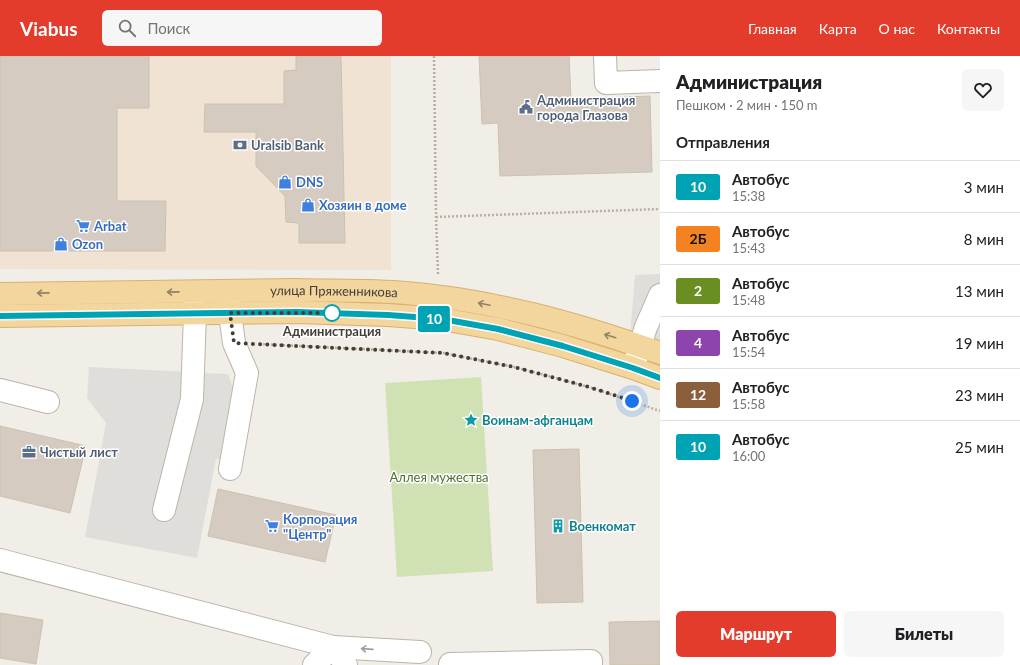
<!DOCTYPE html>
<html lang="ru">
<meta charset="utf-8">
<style>
:root{--surface:#fff;--page:#f6f6f6;--text:#202124;--muted:#757577;--line:#e0e0e0;--accent:#e33c2c}
body{margin:0;font-family:Lato,sans-serif;background:var(--page);color:var(--text);height:100vh;display:flex;flex-direction:column;font-size:15px;white-space:nowrap}
*{box-sizing:border-box;margin:0}
p{font-size:13px;color:var(--muted)}
.icon{flex:none;width:22px;height:22px;fill:none;stroke:currentColor;stroke-width:2;stroke-linecap:round;stroke-linejoin:round}
.map{position:relative;flex:1;overflow:hidden}
.panel{display:flex;flex-direction:column;background:var(--surface);width:360px}
.panel>*{flex:none}
.badge{padding:0 8px;border-radius:3px;font-size:14px;line-height:26px}
.you{position:absolute;width:20px;height:20px;margin:-10px;border:3px solid #fff;border-radius:50%;background:#1a73e8;box-shadow:0 0 0 6px #1a73e833}
.map>.badge{position:absolute;translate:-50% -50%;box-shadow:0 0 0 2px #fff}
h2{padding:0 16px;font-size:15px;line-height:36px}
.round{display:grid;place-items:center;flex:none;width:42px;height:42px;border-radius:6px;background:var(--page)}
.summary{display:flex;align-items:center;justify-content:space-between;height:68px;padding:0 16px}
h1{font-size:19px;font-weight:800;line-height:30px}
.primary-button{display:flex;gap:8px;margin-top:auto;padding:8px 16px}
.primary-button a{flex:1;height:46px;border-radius:6px;background:var(--accent);color:#fff;font-size:16px;font-weight:800;line-height:46px;text-align:center}
.primary-button a+a{background:var(--page);color:var(--text)}
ul{padding:0;list-style:none}
li{display:flex;align-items:center;gap:12px;height:52px;padding:0 16px;border-top:1px solid var(--line)}
li div{flex:1}
li b{display:block;font-size:15px}
li em{font-style:normal}
li .badge{min-width:44px;font-weight:700;text-align:center}
header{display:flex;align-items:center;gap:24px;box-sizing:border-box;height:56px;padding:0 20px;background:var(--accent);color:#fff}
header strong{font-size:19px}
nav{display:flex;gap:22px;margin-inline-start:auto;font-size:14px}
.search{width:280px;height:36px;background:var(--page);display:flex;align-items:center;gap:10px;box-sizing:border-box;padding:0 14px;border-radius:6px;color:var(--muted);font-size:15px}
main{display:flex;flex:1;min-height:0}
.map>svg:first-child{display:block}
.commercial{fill:#f1e3d4}
.green{fill:#d0e2b4}
.parking{fill:#e0dedb}
.building{fill:#d5cbc0;stroke:#ccc0b1}
.lines{fill:none;stroke-linecap:round;stroke-linejoin:round}
.minor-casing{stroke:#bcb4aa;stroke-width:24}
.major-casing{stroke:#d7b170;stroke-width:24}
.path{stroke:#bcaf9d;stroke-width:2.5;stroke-dasharray:2 2;stroke-linecap:butt}
.minor{stroke:#fff;stroke-width:22}
.major{stroke:#f3d59e;stroke-width:22}
.oneway{stroke:#938265}
.oneway2{stroke:#a29e9b}
.line-casing{stroke:#fff;stroke-width:9}
.line{stroke:#00a3b4;stroke-width:6}
.walk{stroke:#443e37;stroke-width:4;stroke-dasharray:0 7.2}
.stop-dot{fill:#fff;stroke:#00a3b4;stroke-width:2}
.labels{text-anchor:middle;stroke-width:3;stroke-linejoin:round;paint-order:stroke}
.service-label{font-size:13px;font-weight:bold;fill:#4e5e75;stroke:#fff;text-anchor:start}
.shop-label{font-size:13px;font-weight:bold;fill:#366cbe;stroke:#fff;text-anchor:start}
.street-label{font-size:13px;fill:#443e37;stroke:#fff}
.stop-label{font-size:13px;font-weight:bold;fill:#443e37;stroke:#fff}
.culture-label{font-size:13px;font-weight:bold;fill:#0d838f;stroke:#fff;text-anchor:start}
.park-label{font-size:13px;fill:#4c6f30;stroke:#fff}
</style>
<header>
<strong>Viabus</strong>
<div class="search"><svg class="icon" aria-label="search" viewBox="0 0 24 24"><circle cx="10" cy="10" r="6"/><path d="M15 15l6 6"/></svg>Поиск</div>
<nav><a>Главная</a><a>Карта</a><a>О нас</a><a>Контакты</a></nav>
</header>
<main>
<div class="map">
<svg width="660" height="609" viewBox="0 0 660 609">
<rect width="100%" height="100%" fill="#f1eee7"/>
<polygon class="commercial" points="0,0 391,0 391,214 0,213"/>
<polygon class="green" points="481,321 493,515 397,521 385,327"/>
<g class="parking">
<polygon points="660,218 660,286 630,280 635,219"/>
<polygon points="89,311 228,318 236,339 224,404 216,403 197,502 85,481 106,367 87,342"/>
</g>
<g class="building">
<polygon points="0,0 149,0 149,52 117,52 117,145 166,145 165,195 0,195"/>
<polygon points="296,0 341,0 345,187 299,187 299,167 286,166 285,140 256,110 256,76 204,76 205,48 284,48 284,15 296,14"/>
<polygon points="479,0 569,0 571,43 650,40 652,116 500,120 498,67 482,68"/>
<polygon points="0,370 86,390 70,457 0,440"/>
<polygon points="579,393 583,546 537,547 533,394"/>
<polygon points="218,433 336,459 325,506 208,480"/>
<polygon points="0,557 43,564 36,608 0,602"/>
<polygon points="660,565 660,609 610,609 609,566"/>
</g>
<g class="lines">
<g class="minor-casing">
<g id="minor">
<polyline points="605,0 606,27 660,25"/>
<polyline points="229,238 230,257 234,287 247,317 230,413"/>
<polyline points="634,309 646,271 660,239"/>
<polyline points="0,334 48,346"/>
<polyline points="164,454 192,343 195,257 195,238"/>
<polyline points="0,504 333,591 420,596"/>
<polyline points="333,591 346,609"/>
<polyline points="450,608 591,605 591,609"/>
<polyline points="314,609 333,591"/>
</g>
</g>
<g class="major-casing">
<g id="major">
<path id="s1" d="M0 238 297 234C333 235 370 234 406 237 493 244 578 268 660 297"/>
<polyline points="0,260 297,256 388,259 442,263 498,273 563,290 633,312 660,322"/>
</g>
</g>
<g class="path">
<polyline points="434,0 436,161 438,218"/>
<polyline points="436,161 660,153"/>
<polyline points="259,288 443,297 514,311 589,331 660,355"/>
</g>
<use href="#minor" class="minor"/>
<use href="#major" class="major"/>
</g>
<defs><path id="oneway-shaft" d="M-6 0H5M1.5-3L5.5 0L1.5 3" fill="none" stroke-width="1.6" stroke-linecap="round" stroke-linejoin="round"/></defs>
<g class="oneway">
<use href="#oneway-shaft" transform="translate(173 236) rotate(179)"/>
<use href="#oneway-shaft" transform="translate(43 237) rotate(179)"/>
<use href="#oneway-shaft" transform="translate(484 248) rotate(-168)"/>
<use href="#oneway-shaft" transform="translate(610 280) rotate(-163)"/>
</g>
<use class="oneway2" href="#oneway-shaft" transform="translate(367 593) rotate(-176)"/>
<g class="lines">
<g class="line-casing">
<polyline id="line" points="0,260 297,256 388,259 442,263 498,273 563,290 633,312 660,322"/>
</g>
<use href="#line" class="line"/>
<polyline class="walk" points="332,257 230,257 234,287 443,297 514,311 589,331 632,345"/>
</g>
<defs>
<g id="civic-bare" transform="scale(1.08)"><path d="M-.6-6.5H3V-4.5H.6V-3L4-1V1h2V6H-6V1h2V-1L-.6-3ZM-1.2 2.5V6h2.4V2.5Z" fill="#5c6f8a" stroke="#fff" stroke-width="2.5" paint-order="stroke"/></g>
<g id="bank-bare" transform="scale(1.08)"><path d="M-6-4H6V4H-6ZM0-2.3a2.3 2.3 0 1 0 0 4.6a2.3 2.3 0 1 0 0-4.6Z" fill="#5c6f8a" stroke="#fff" stroke-width="2.5" paint-order="stroke"/></g>
<g id="shop-bare" transform="scale(1.08)"><path d="M-5-2.5h2.3a2.7 3.5 0 0 1 5.4 0H5L5.5 6h-11ZM-1.5-2.5h3a1.5 2.3 0 0 0-3 0Z" fill="#3f7fe0" stroke="#fff" stroke-width="2.5" paint-order="stroke"/></g>
<g id="supermarket-bare" transform="scale(1.08)"><path d="M-6-5.5h2.5l.6 2H6L4.5 2H-2.5L-4.4-4H-6ZM-1.5 3.2a1.3 1.3 0 1 0 .1 0ZM3 3.2a1.3 1.3 0 1 0 .1 0Z" fill="#3f7fe0" stroke="#fff" stroke-width="2.5" paint-order="stroke"/></g>
<g id="sight-bare" transform="scale(1.08)"><path d="M0-6L1.8-2.2L6-1.7L2.9 1.2L3.7 5.4L0 3.3L-3.7 5.4L-2.9 1.2L-6-1.7L-1.8-2.2Z" fill="#0f9aa8" stroke="#fff" stroke-width="2.5" paint-order="stroke"/></g>
<g id="office-bare" transform="scale(1.08)"><path d="M-6-3h4V-5.5h4V-3h4V5H-6ZM-1-4.5V-3h2v-1.5ZM-6 0V1H6V0Z" fill="#5c6f8a" stroke="#fff" stroke-width="2.5" paint-order="stroke"/></g>
<g id="building-bare" transform="scale(1.08)"><path d="M-4-6H4V6H1V3H-1V6H-4ZM-2.5-4.3h1.7v1.8h-1.7ZM.8-4.3h1.7v1.8H.8ZM-2.5-1h1.7V.8h-1.7ZM.8-1h1.7V.8H.8Z" fill="#0f9aa8" stroke="#fff" stroke-width="2.5" paint-order="stroke"/></g>
</defs>
<g fill-rule="evenodd">
<use href="#civic-bare" x="526" y="51"/>
<use href="#bank-bare" x="240" y="89"/>
<use href="#shop-bare" x="285" y="126"/>
<use href="#shop-bare" x="308" y="149"/>
<use href="#supermarket-bare" x="83" y="170"/>
<use href="#shop-bare" x="61" y="188"/>
<use href="#sight-bare" x="471" y="364"/>
<use href="#office-bare" x="29" y="396"/>
<use href="#supermarket-bare" x="272" y="470"/>
<use href="#building-bare" x="558" y="470"/>
</g>
<circle class="stop-dot" cx="332" cy="257" r="8"/>
<g class="labels">
<g class="service-label">
<text x="537" y="49">Администрация<tspan x="537" dy="15">города Глазова</tspan></text>
<text x="251" y="94">Uralsib Bank</text>
<text x="40" y="401">Чистый лист</text>
</g>
<g class="shop-label">
<text x="296" y="131">DNS</text>
<text x="319" y="154">Хозяин в доме</text>
<text x="94" y="175">Arbat</text>
<text x="72" y="193">Ozon</text>
<text x="283" y="468">Корпорация<tspan x="283" dy="15">"Центр"</tspan></text>
</g>
<g class="street-label">
<text dy="5" stroke="none"><textPath href="#s1" startOffset="334">улица Пряженникова</textPath></text>
</g>
<g class="stop-label">
<text x="332" y="280">Администрация</text>
</g>
<g class="culture-label">
<text x="482" y="369">Воинам-афганцам</text>
<text x="569" y="475">Военкомат</text>
</g>
<g class="park-label">
<text x="439" y="426">Аллея мужества</text>
</g>
</g>
</svg>
<div class="you" style="left:632px;top:345px"></div>
<b class="badge" style="left:434px;top:263px;background:#00a3b4;color:#fff">10</b>
</div>
<section class="panel">
<div class="summary"><div><h1>Администрация</h1><p>Пешком · 2 мин · 150 m</p></div><a class="round"><svg class="icon" aria-label="heart" viewBox="0 0 24 24"><path d="M12 20l-8-8c-3-5 5-10 8-4 3-6 11-1 8 4z"/></svg></a></div>
<h2>Отправления</h2>
<ul>
<li><span class="badge" style="background:#00a3b4;color:#fff">10</span><div><b>Автобус</b><p>15:38</p></div><em>3 мин</em></li>
<li><span class="badge" style="background:#f58220;color:#111">2Б</span><div><b>Автобус</b><p>15:43</p></div><em>8 мин</em></li>
<li><span class="badge" style="background:#6b8e23;color:#fff">2</span><div><b>Автобус</b><p>15:48</p></div><em>13 мин</em></li>
<li><span class="badge" style="background:#8e44ad;color:#fff">4</span><div><b>Автобус</b><p>15:54</p></div><em>19 мин</em></li>
<li><span class="badge" style="background:#8b5e3c;color:#fff">12</span><div><b>Автобус</b><p>15:58</p></div><em>23 мин</em></li>
<li><span class="badge" style="background:#00a3b4;color:#fff">10</span><div><b>Автобус</b><p>16:00</p></div><em>25 мин</em></li>
</ul>
<div class="primary-button"><a>Маршрут</a><a>Билеты</a></div>
</section>
</main>
